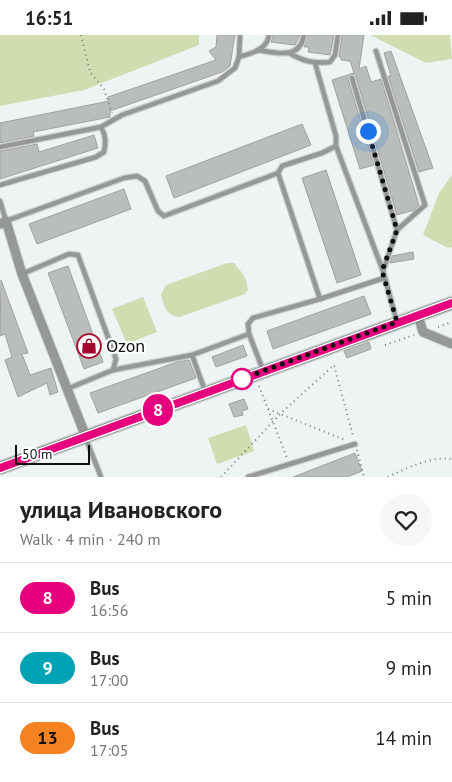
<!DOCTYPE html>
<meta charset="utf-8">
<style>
:root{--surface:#fff;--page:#f6f6f6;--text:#222;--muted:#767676;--line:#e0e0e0}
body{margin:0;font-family:"PT Sans",sans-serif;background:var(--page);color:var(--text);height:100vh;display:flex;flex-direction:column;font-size:19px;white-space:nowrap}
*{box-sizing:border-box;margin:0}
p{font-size:16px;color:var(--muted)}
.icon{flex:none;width:28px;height:28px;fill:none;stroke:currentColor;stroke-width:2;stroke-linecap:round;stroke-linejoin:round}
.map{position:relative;height:442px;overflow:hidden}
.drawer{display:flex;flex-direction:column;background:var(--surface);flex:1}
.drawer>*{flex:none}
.badge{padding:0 10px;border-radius:16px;font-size:18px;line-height:32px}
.scale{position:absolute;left:15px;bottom:12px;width:75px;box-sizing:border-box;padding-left:5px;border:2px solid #0f1111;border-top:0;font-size:14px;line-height:18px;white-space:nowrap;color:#0f1111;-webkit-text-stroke:4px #fff;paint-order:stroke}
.you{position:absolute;width:25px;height:25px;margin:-12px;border:4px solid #fff;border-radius:50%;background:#1a73e8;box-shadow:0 0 0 8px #1a73e833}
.map>.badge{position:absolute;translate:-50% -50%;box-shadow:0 0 0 2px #fff}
.round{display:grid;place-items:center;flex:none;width:52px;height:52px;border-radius:26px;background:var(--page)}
.overview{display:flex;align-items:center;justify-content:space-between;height:85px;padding:0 20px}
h1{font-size:24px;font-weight:800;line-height:38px}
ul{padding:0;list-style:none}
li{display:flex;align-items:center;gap:15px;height:70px;padding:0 20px;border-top:1px solid var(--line)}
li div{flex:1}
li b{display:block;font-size:19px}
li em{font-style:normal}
li .badge{min-width:55px;font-weight:700;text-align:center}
.status{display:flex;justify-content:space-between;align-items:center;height:35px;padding:0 25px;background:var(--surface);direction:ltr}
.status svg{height:14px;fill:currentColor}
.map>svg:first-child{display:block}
.green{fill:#d2dcb1}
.building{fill:#babebb;stroke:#9fa29f}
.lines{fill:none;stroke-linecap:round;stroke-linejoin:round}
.lane-casing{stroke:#cacfcf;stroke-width:7}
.street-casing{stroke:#cacfcf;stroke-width:11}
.secondary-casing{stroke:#cacfcf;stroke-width:15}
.path{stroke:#787b7b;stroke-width:2;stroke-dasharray:1 4;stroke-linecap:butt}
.lane{stroke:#959798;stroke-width:4.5}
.street{stroke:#959798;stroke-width:9}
.secondary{stroke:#696c6d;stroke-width:12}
.line-casing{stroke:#fff;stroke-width:11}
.line{stroke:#e6007e;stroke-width:8}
.walk{stroke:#0f1111;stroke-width:5;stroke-dasharray:0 9}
.stop-dot{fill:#fff;stroke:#e6007e;stroke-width:2.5}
.labels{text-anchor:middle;stroke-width:4.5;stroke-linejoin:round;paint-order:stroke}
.poi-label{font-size:18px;fill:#0f1111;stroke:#fff;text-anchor:start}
</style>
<div class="status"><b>16:51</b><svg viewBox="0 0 49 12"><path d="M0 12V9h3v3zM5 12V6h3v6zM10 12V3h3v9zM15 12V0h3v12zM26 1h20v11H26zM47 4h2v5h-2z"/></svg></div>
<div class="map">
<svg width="452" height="442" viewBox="0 0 452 442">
<rect width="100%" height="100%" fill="#eef3f3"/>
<g class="green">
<polygon points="0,0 199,0 199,10 84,55 0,71"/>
<polygon points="370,0 450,0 452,24 426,28"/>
<polygon points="452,140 452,212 448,213 423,200 439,158"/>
<path d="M227 228H234C243 239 246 241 248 255L245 259 179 282C166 280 164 272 161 259L166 250Z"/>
<polygon points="143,262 157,297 127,309 112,274"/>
<polygon points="246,390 254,416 217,429 208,403"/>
</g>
<g class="building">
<polygon points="217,0 235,0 230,31 222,37 110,76 110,82 33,97 34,101 0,108 0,88 109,66 108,62 216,25 209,16 216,12"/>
<polygon points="273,0 300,0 295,10 271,7"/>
<polygon points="308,0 334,0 330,20 308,17 309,12 304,12"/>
<polygon points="342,0 364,0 359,34 366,31 371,47 381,44 419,170 414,175 397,180 356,42 351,39 349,41 348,44 374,130 360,134 332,45 354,38 350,26 341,25 341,22 339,22"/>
<polygon points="391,16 433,133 419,137 388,41 391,41 384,18"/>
<polygon points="302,89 311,110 174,163 166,141"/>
<polygon points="94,100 98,113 0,144 0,116 37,109 39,117"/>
<polygon points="326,135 361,240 337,248 302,143"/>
<polygon points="124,154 131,174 37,209 29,189"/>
<polygon points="413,217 414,224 390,228 392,221"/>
<polygon points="68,231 103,327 84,334 48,238"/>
<polygon points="1,245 28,318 22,319 30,340 51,333 58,357 50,360 47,348 18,362 5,325 12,322 5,299 0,301"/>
<polygon points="364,261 371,279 273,314 267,296"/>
<polygon points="369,307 371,314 347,323 344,316"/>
<polygon points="243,310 247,321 216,332 212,322"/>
<polygon points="189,325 196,343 98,378 90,358 177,327"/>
<polygon points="244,364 248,374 242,376 243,380 234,382 229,369"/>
<polygon points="355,418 362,436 347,442 293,442"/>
</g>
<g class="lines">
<g class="lane-casing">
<g id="lane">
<path d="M258 15C277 18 300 25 304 0"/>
<polyline points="376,16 425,170 397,195 383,236"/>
<path d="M289 18C303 26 314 29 330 27L335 20 338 0"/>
<path d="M239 22C252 18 267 15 269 0"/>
<polyline points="315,28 336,101 336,111 322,118 282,131 278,138 320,264"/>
<polyline points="352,43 397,195"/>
<polyline points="336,111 383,236 397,287"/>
<polyline points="0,112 101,92 122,80 218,46 235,33 239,22 240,0"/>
<path d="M0 150 96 122 104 117C106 107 106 101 101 92"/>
<polyline points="0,166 6,186 124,143 137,141 145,146 158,176 164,181 278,138"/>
<polyline points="22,239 69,219 78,220 116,324 113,335 67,354"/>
<polyline points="249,299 263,335"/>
<polyline points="192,320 205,356"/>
<polyline points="113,335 192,320 249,299 248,289 253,283 320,264 384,243"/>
<polyline points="86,404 101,442"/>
<polyline points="248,442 355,409"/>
</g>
</g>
<g class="street-casing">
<g id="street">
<polyline points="0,189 6,186 22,239 86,402"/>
<polyline points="418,280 423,297 452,309"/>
</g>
</g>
<g class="secondary-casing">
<polyline id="secondary" points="0,433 452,268"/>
</g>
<g class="path">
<polyline points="81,0 90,37 104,54 112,78"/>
<polyline points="438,292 452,287"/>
<polyline points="385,310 414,300"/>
<polyline points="259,351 287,423"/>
<polyline points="268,374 345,405"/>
<polyline points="357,415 364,442"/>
<polyline points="221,442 280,379 334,330 353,401"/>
<path d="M388 442C407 433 431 421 452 424"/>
</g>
<use href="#lane" class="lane"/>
<use href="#street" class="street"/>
<use href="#secondary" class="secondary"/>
</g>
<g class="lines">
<g class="line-casing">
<polyline id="line" points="0,433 452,268"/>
</g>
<use href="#line" class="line"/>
<polyline class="walk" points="242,344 241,344 397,287 382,236 397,195 368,96"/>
</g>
<defs>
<g id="shop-ring" transform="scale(1.25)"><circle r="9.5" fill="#fff" stroke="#a4062c" stroke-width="1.5"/><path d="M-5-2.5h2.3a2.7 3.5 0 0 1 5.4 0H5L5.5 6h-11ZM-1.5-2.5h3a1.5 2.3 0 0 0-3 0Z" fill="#a4062c"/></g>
</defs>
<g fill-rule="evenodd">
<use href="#shop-ring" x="89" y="311"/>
</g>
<circle class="stop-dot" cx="242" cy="344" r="10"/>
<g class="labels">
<g class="poi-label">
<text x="106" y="317">Ozon</text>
</g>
</g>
</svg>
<div class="scale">50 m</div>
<div class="you" style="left:368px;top:96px"></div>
<b class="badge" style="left:158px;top:375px;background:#e6007e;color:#fff">8</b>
</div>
<section class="drawer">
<div class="overview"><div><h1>улица Ивановского</h1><p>Walk · 4 min · 240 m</p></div><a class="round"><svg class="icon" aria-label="heart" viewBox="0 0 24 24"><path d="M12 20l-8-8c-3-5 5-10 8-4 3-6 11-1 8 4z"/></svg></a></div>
<ul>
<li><span class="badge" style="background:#e6007e;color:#fff">8</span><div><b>Bus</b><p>16:56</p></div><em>5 min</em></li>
<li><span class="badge" style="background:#00a3b4;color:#fff">9</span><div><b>Bus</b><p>17:00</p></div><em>9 min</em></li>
<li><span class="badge" style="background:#f58220;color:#111">13</span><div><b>Bus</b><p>17:05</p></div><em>14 min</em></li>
</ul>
</section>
